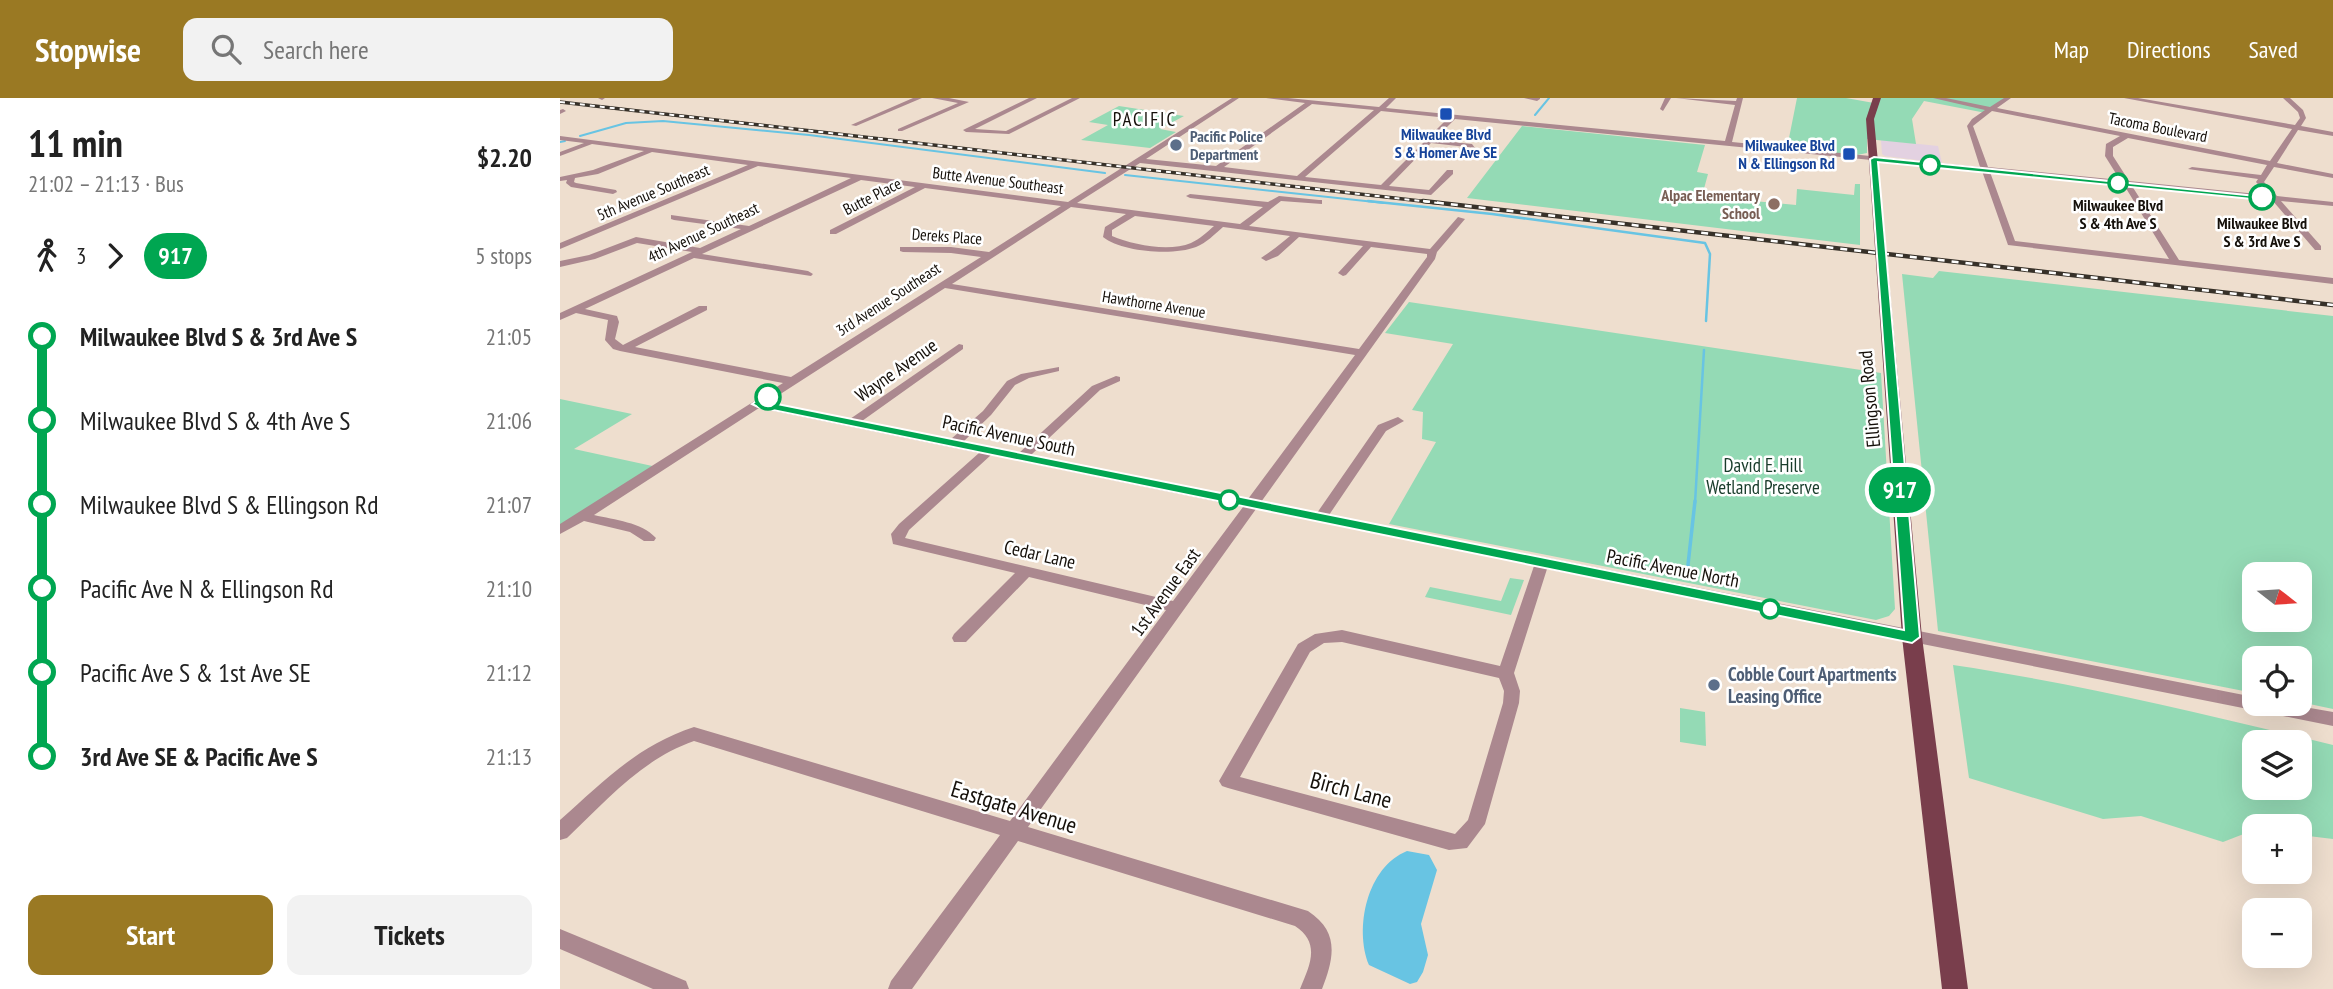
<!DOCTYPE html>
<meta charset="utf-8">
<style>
:root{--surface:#fff;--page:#f2f2f2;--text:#222;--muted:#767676;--accent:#9a7923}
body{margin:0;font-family:"PT Sans Narrow",sans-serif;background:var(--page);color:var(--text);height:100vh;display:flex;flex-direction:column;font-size:26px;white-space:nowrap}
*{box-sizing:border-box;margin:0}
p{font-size:23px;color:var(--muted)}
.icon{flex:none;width:38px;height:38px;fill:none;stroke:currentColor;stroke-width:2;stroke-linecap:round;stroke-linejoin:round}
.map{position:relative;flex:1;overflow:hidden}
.details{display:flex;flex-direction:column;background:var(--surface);width:560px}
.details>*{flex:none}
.badge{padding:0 14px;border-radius:23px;font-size:24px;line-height:46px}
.needle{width:46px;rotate:107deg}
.buttons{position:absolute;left:1682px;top:464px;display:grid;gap:14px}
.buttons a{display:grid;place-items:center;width:70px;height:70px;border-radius:14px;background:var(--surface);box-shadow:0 7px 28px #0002;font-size:35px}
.map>.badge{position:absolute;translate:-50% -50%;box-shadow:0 0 0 4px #fff}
.legs{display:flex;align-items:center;gap:10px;height:77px;padding:0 28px;font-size:23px}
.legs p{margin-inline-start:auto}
.headline{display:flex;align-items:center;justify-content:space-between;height:119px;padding:0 28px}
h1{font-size:38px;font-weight:700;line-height:52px}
.button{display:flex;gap:14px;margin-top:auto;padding:14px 28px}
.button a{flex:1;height:80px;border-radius:14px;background:var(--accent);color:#fff;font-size:28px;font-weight:700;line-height:80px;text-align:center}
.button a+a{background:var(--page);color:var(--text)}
ul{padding:0 28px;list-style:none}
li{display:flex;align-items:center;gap:24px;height:84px;font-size:26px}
li i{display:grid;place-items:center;width:10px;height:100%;margin:0 9px;background:currentColor}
li i::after{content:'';width:18px;height:18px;margin:-9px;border:5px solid;border-radius:50%;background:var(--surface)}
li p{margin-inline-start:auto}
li:first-child i{background:linear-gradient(#0000 50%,currentColor 0)}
li:last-child i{background:linear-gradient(currentColor 50%,#0000 0)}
header{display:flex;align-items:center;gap:42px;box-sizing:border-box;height:98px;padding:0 35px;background:var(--accent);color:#fff}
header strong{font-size:33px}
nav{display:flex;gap:38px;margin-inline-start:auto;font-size:24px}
.search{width:490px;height:63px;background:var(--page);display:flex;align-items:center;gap:18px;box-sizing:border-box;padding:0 24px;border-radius:14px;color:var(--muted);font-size:26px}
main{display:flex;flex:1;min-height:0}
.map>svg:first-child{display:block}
.commercial{fill:#e3d1e1}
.green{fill:#94dab5;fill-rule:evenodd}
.water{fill:#68c4e3}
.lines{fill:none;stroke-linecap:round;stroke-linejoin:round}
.stream-far2{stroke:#68c4e3;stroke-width:2}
.stream-far1{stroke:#68c4e3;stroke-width:2.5}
.stream{stroke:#68c4e3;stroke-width:3.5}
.minor{fill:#ab888f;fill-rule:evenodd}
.major{fill:#793e4c;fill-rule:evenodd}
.rail-far1-casing{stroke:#373129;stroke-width:3.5}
.rail-casing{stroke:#373129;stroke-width:4.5}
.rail-far1{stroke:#fff;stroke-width:2;stroke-dasharray:5;stroke-linecap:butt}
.rail{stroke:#fff;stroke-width:2.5;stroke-dasharray:7;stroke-linecap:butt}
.line-1{fill:#00a651;stroke:#fff;stroke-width:2}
.transit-dot{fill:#1a4fb4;stroke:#fff;stroke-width:2.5}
.service-dot{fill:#5c6f8a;stroke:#fff;stroke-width:2.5}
.stop-1-dot{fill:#fff;stroke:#00a651;stroke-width:3.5}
.education-dot{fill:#8d6e63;stroke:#fff;stroke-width:2.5}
.labels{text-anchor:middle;stroke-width:5;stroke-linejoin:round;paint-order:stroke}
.far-street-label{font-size:16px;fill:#15100a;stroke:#fff}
.far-transit-label{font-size:16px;font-weight:bold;fill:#164399;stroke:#fff}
.far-service-label{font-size:16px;font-weight:bold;fill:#4e5e75;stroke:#fff;text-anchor:start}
.far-education-label{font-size:16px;font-weight:bold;fill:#785e54;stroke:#fff;text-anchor:end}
.far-stop-label{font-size:16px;font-weight:bold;fill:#15100a;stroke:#fff}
.far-quarter-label{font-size:19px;letter-spacing:2px;fill:#15100a;stroke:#fff}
.street-label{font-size:19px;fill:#15100a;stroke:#fff}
.park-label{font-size:19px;fill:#193c2b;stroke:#fff}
.service-label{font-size:19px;font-weight:bold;fill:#4e5e75;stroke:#fff;text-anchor:start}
.near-street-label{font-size:23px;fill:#15100a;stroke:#fff}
</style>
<header>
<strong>Stopwise</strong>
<div class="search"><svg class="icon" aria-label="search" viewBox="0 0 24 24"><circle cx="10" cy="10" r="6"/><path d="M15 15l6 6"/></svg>Search here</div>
<nav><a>Map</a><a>Directions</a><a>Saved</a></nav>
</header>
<main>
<section class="details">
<div class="headline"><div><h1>11 min</h1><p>21:02 – 21:13 · Bus</p></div><b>$2.20</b></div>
<div class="legs"><svg class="icon" aria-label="walk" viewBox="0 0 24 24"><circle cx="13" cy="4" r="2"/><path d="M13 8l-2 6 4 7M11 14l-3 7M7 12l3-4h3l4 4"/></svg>3<svg class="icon" aria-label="forward" viewBox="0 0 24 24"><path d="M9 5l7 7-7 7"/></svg><b class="badge" style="background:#00a651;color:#fff">917</b><p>5 stops</p></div>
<ul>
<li><i style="color:#00a651"></i><b>Milwaukee Blvd S &amp; 3rd Ave S</b><p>21:05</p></li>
<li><i style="color:#00a651"></i><span>Milwaukee Blvd S &amp; 4th Ave S</span><p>21:06</p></li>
<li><i style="color:#00a651"></i><span>Milwaukee Blvd S &amp; Ellingson Rd</span><p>21:07</p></li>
<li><i style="color:#00a651"></i><span>Pacific Ave N &amp; Ellingson Rd</span><p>21:10</p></li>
<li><i style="color:#00a651"></i><span>Pacific Ave S &amp; 1st Ave SE</span><p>21:12</p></li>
<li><i style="color:#00a651"></i><b>3rd Ave SE &amp; Pacific Ave S</b><p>21:13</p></li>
</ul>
<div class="button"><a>Start</a><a>Tickets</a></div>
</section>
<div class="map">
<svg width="1773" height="891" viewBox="0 0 1773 891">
<rect width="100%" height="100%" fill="#eedece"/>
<polygon class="commercial" points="1321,42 1378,48 1382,65 1325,58 1322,56"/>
<g class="green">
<polygon points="1237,0 1286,0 1314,5 1317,0 1448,0 1426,15 1364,3 1352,21 1356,46 1307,41 1307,55 1297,57 1227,50"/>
<polygon points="559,8 624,18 600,31 616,34 590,50 521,42 548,27 529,24"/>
<polygon points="962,28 1145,47 1137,74 1148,76 1142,98 1236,107 1237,91 1294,97 1295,86 1300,86 1300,147 907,100"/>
<path d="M1379 173 1773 218V611L1740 604V560H1694V595L1378 533 1342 176 1373 180ZM1694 476H1740V522H1694Z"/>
<polygon points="849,204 1321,275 1335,511 1329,518 1316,522 829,426 876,344 862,341 863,314 852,312 893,246 825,235"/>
<polygon points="0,301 72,316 14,351 97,369 0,432"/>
<polygon points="950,480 964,482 951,517 865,499 870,489 941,503"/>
<path d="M1393 567C1521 586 1647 617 1773 647V741L1740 737V728H1694V732L1663 744 1581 718 1543 721 1409 680ZM1694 644H1740V690H1694Z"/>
<polygon points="1120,610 1145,614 1146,648 1120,644"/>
</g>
<path class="water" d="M847 753 869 757 877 772 861 826 868 857 863 874 857 884 850 886 809 867C794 830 807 769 847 753Z"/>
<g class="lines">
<g class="stream-far2">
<polyline points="975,17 989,0"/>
<polyline points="20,38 66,25 103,23 249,37 545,75"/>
<polyline points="0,44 5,43"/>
<polyline points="565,77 824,105"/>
</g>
<g class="stream-far1">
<polyline points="808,103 932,116 1145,145 1150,156 1146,223"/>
<polyline points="1135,405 1144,252"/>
</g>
<polyline class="stream" points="1127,476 1135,403"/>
<g class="minor">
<polygon points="38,0 45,0 42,2"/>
<polygon points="353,0 362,0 296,28 291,27"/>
<polygon points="372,0 389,0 409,4 342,33 338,33 338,31 398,5"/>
<polygon points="469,0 477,0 415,31 446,33 512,0 520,0 449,36 406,34 403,32"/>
<path d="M672 0H679L586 61 656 68 745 5 706 0H728L819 9 829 0H836L826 10 1165 43 1175 7 1116 0 1176 3 1177 0H1183L1172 44 1420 69 1407 28 1412 21 1425 12 1373 0H1386L1430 9 1444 0H1451L1437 10 1710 63 1732 31 1564 0H1578L1735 27 1740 20 1738 14 1723 0H1730L1743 12 1746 20 1741 28 1773 34V38L1738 32 1717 65 1773 76V80L1714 69 1704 84 1717 98 1773 104V108L1721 103 1761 148V152H1755L1712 102 1572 88 1619 162 1773 180V186L1448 147 1422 73 895 21 874 42 912 46 915 50 871 45 829 88 869 92 887 72H893V76L871 97 580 65 517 105 680 126 703 109 630 100 626 98 630 96 708 104 719 98 759 102H762V106L721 103 689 128 870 151 898 119 905 121 877 154 875 161 701 404 757 415 818 327 838 319 844 323 826 333 769 417 1694 599V606H1727L1773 614V628L987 471 954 575 960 593 959 605 925 726 907 750 889 752 668 690 662 688 659 683 738 546 755 536 782 532 940 568 974 468 696 411 468 729 748 813C780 834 774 860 762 891H740C750 867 761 845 735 828L458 743 352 891H328L331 883 440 737 134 643C82 661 46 703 7 740L0 742V722C44 683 77 648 134 629L450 723 606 512 469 479 406 544H394L392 540 394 536 455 475 333 446 331 436 339 426 419 355 199 310 34 417C55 422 81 424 96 440L94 443H84L70 434 24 423 0 436V426L223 285 60 253 53 251 45 242 48 222 16 215 0 222V215L132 154 77 145 35 161 0 169V163L29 157 76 139 140 150 181 131 114 122 111 121V117L189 128 291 80 198 68 0 151V145L188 67 92 54 38 76 15 80 14 84 16 85 56 92 57 94 53 96 11 89 6 85 7 82 0 83V79L33 72 84 53 32 46 0 58V54L24 45 0 42V38L508 104ZM752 6 814 12 737 78 664 69ZM821 13 888 20 821 87 745 79ZM1432 13 1560 38 1546 46 1545 58 1560 82 1428 69 1413 28ZM1568 40 1707 67 1701 77 1632 69 1628 71 1698 81 1696 84 1707 97 1569 83 1553 58V49ZM1430 74 1564 87 1609 161 1455 143ZM301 82 355 89 270 132V136H276L365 90 501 108 429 154 391 149H340V153L343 154 391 155 421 159 231 279 75 249 147 212V208H139L63 247 55 241 59 224 57 218 25 211 134 160 251 178 253 176 248 173 142 156ZM511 109 566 116 545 129 543 139C562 154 613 158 636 149 646 145 655 136 663 129L730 138C721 146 711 153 701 160L706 163 718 158 739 139 803 148 778 175 783 178 786 177 811 149 867 156V159L799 251 392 186ZM575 118 654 128C647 134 640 141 631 145 609 154 573 147 552 138V132ZM385 190 795 257 688 401 471 357 540 292 560 283V279L556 278 532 288 459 355 403 344 431 317 455 287 469 280 499 273V269L461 276 447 283 423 313 391 341 302 323 403 251V247L399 246 290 321 208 304ZM431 357 683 409 613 503 345 440 349 432ZM782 544 939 580 944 593 943 605 908 722 895 736 680 679 750 554 764 545Z"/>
<polygon points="964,0 980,0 980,1 977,3"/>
<polygon points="1105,0 1111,0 1103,13 1100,11"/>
<polygon points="0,12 3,11 6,13 0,16"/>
<polygon points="0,831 126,883 129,891 93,891 0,851"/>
</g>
<polygon class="major" points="1313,0 1321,0 1314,21 1362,539 1408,891 1382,891 1342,539 1306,21"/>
<g class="rail-far1-casing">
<polyline id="rail-far1" points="0,4 878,105"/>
</g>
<g class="rail-casing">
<polyline id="rail" points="863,103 1773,207"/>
</g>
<use href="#rail-far1" class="rail-far1"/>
<use href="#rail" class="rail"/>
</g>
<polygon class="line-1" points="1314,59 1706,99 1702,102 1318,64 1360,539 1352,545 198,309 192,306 208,295 214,299 207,304 1344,532 1310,61"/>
<g class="transit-dot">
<rect x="879" y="9" width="14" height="14" rx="3.5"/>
<rect x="1282" y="49" width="14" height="14" rx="3.5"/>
</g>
<g class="service-dot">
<circle cx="616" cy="47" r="7"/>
<circle cx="1154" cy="587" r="7"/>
</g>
<g class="stop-1-dot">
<circle cx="1370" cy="67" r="9"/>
<circle cx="1558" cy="85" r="9"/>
<circle cx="1702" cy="99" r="12"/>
<circle cx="208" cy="299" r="12"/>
<circle cx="669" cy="402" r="9"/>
<circle cx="1210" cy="511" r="9"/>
</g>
<circle class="education-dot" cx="1214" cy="106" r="7"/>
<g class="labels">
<g class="far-street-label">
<text transform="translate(1598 29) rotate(11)" y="6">Tacoma Boulevard</text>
<text transform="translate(438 82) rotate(7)" y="6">Butte Avenue Southeast</text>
<text transform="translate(93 94) rotate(-23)" y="6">5th Avenue Southeast</text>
<text transform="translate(312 98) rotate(-27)" y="6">Butte Place</text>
<text transform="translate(143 134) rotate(-25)" y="6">4th Avenue Southeast</text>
<text transform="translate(387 138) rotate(4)" y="6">Dereks Place</text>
<text transform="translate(328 201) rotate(-33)" y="6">3rd Avenue Southeast</text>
<text transform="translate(594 206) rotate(9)" y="6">Hawthorne Avenue</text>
</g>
<g class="far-transit-label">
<text x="886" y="42">Milwaukee Blvd<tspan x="886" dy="18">S &amp; Homer Ave SE</tspan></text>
<text x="1275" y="53" text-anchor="end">Milwaukee Blvd<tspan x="1275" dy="18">N &amp; Ellingson Rd</tspan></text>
</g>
<g class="far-service-label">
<text x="630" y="44">Pacific Police<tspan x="630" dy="18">Department</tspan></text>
</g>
<g class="far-education-label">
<text x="1200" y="103">Alpac Elementary<tspan x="1200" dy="18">School</tspan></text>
</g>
<g class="far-stop-label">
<text x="1558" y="113">Milwaukee Blvd<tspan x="1558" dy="18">S &amp; 4th Ave S</tspan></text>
<text x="1702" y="131">Milwaukee Blvd<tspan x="1702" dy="18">S &amp; 3rd Ave S</tspan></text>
</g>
<g class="far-quarter-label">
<text x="585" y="28">PACIFIC</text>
</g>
<g class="street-label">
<text transform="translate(336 272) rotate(-35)" y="7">Wayne Avenue</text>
<text transform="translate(1309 301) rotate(-95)" y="7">Ellingson Road</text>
<text transform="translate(449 337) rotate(12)" y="7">Pacific Avenue South</text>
<text transform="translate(480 456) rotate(13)" y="7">Cedar Lane</text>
<text transform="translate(1113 470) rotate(11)" y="7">Pacific Avenue North</text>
<text transform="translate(605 494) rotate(-54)" y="7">1st Avenue East</text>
</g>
<g class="park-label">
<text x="1203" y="374">David E. Hill<tspan x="1203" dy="22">Wetland Preserve</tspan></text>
</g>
<g class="service-label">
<text x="1168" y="583">Cobble Court Apartments<tspan x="1168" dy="22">Leasing Office</tspan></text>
</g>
<g class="near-street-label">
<text transform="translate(791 692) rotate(15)" y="8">Birch Lane</text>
<text transform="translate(454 709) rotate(17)" y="8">Eastgate Avenue</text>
</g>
</g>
</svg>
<div class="buttons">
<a><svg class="needle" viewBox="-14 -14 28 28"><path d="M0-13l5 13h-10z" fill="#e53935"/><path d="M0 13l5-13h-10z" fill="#767676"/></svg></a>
<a><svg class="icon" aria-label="locate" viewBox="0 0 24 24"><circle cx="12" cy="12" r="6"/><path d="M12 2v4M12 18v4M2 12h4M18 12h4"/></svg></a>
<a><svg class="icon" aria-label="layers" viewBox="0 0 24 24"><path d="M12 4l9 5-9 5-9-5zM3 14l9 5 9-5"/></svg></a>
<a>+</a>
<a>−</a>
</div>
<b class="badge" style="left:1340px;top:392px;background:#00a651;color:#fff">917</b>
</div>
</main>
